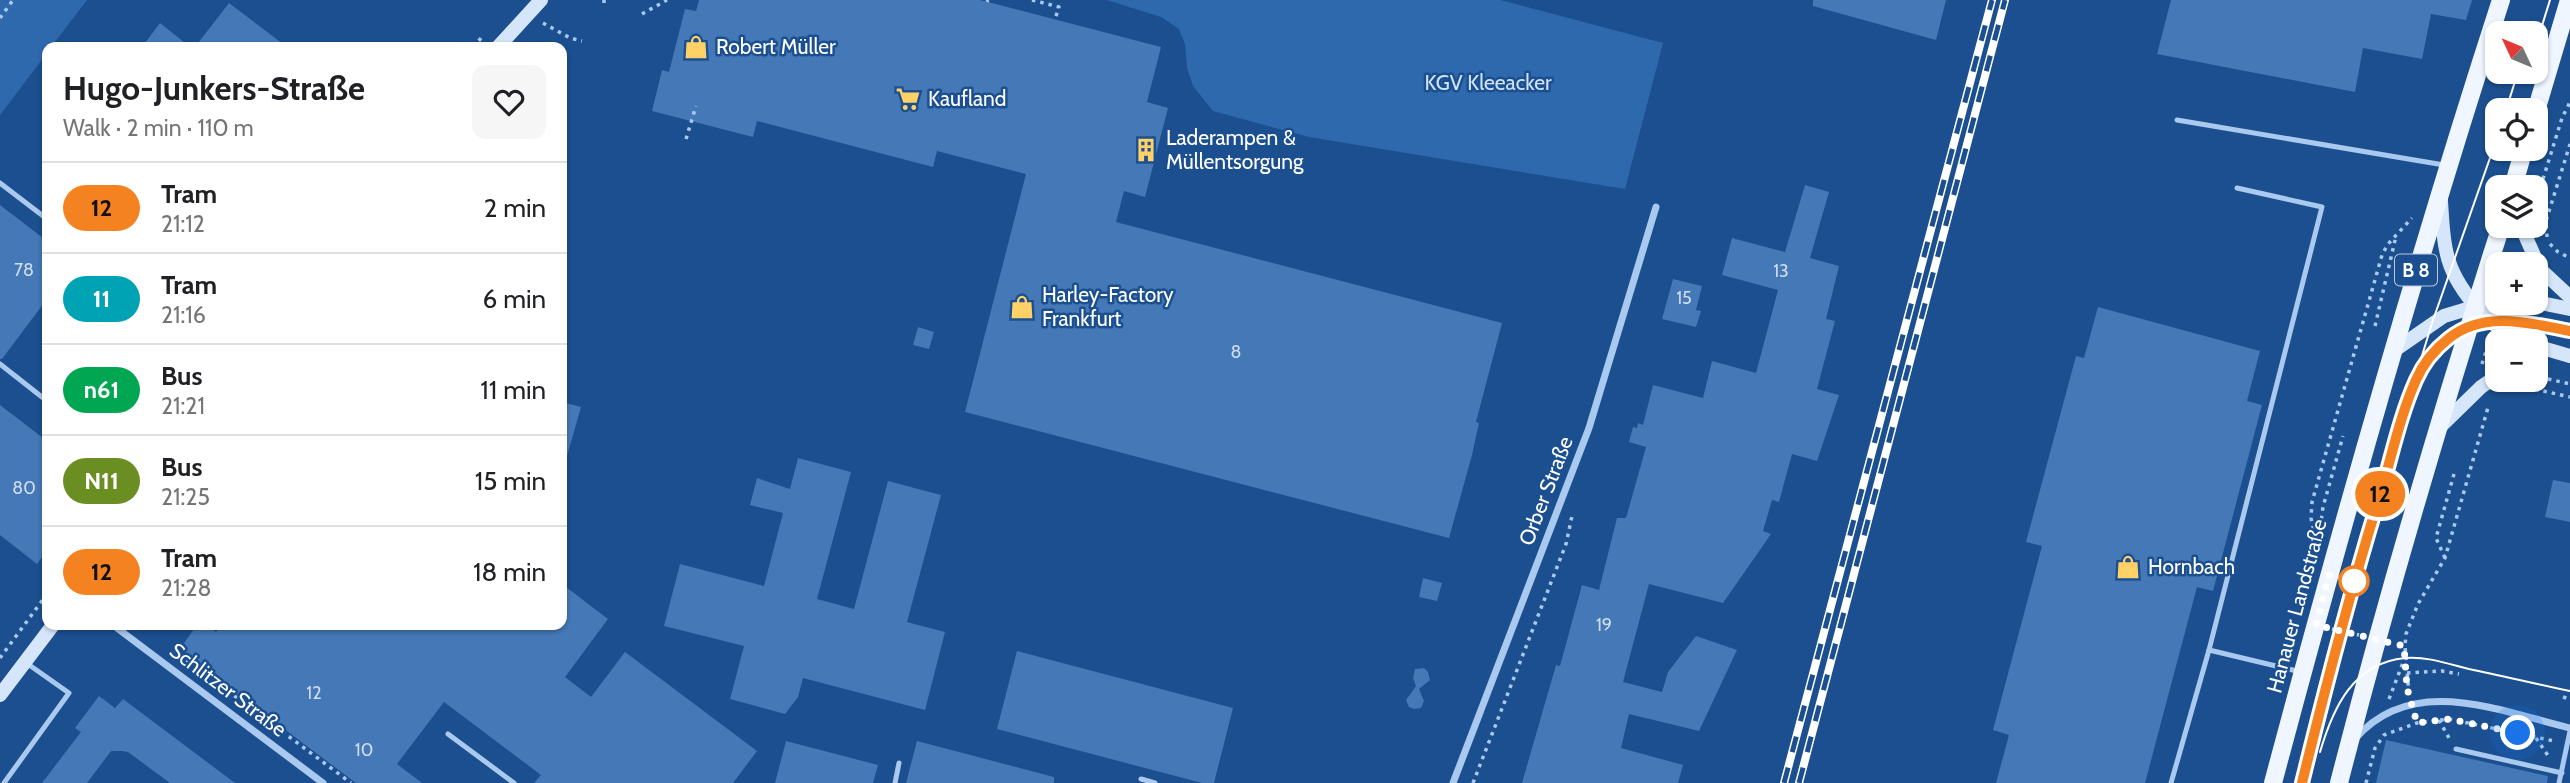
<!DOCTYPE html>
<meta charset="utf-8">
<style>
:root{--surface:#fff;--page:#f6f6f6;--text:#202124;--muted:#757577;--line:#e0e0e0}
body{margin:0;font-family:Cabin,sans-serif;background:var(--page);color:var(--text);height:100vh;display:flex;flex-direction:column;font-size:26px;white-space:nowrap}
*{box-sizing:border-box;margin:0}
p{font-size:23px;color:var(--muted)}
.icon{flex:none;width:38px;height:38px;fill:none;stroke:currentColor;stroke-width:2;stroke-linecap:round;stroke-linejoin:round}
.map{position:relative;flex:1;overflow:hidden}
.drawer{position:absolute;left:42px;top:42px;width:525px;height:588px;display:flex;flex-direction:column;background:var(--surface);border-radius:14px;box-shadow:0 2px 5px #0004}
.drawer>*{flex:none}
.badge{padding:0 14px;border-radius:23px;font-size:24px;line-height:46px}
.needle{width:46px;rotate:314deg}
.tools{position:absolute;left:2485px;top:21px;display:grid;gap:14px}
.tools a{display:grid;place-items:center;width:63px;height:63px;border-radius:14px;background:var(--surface);box-shadow:0 2px 5px #0004;font-size:35px}
.you{position:absolute;width:35px;height:35px;margin:-18px;border:5px solid #fff;border-radius:50%;background:#1a73e8;box-shadow:0 0 0 10px #1a73e833}
.map>.badge{position:absolute;translate:-50% -50%;box-shadow:0 0 0 4px #fff}
.round{display:grid;place-items:center;flex:none;width:74px;height:74px;border-radius:14px;background:var(--page)}
.head{display:flex;align-items:center;justify-content:space-between;height:119px;padding:0 21px}
h1{font-size:33px;font-weight:800;line-height:52px}
ul{padding:0;list-style:none}
li{display:flex;align-items:center;gap:21px;height:91px;padding:0 21px;border-top:2px solid var(--line)}
li div{flex:1}
li b{display:block;font-size:26px}
li em{font-style:normal}
li .badge{min-width:77px;font-weight:700;text-align:center}
.map>svg:first-child{display:block}
.green{fill:#2e69ad}
.building{fill:#4478b7}
.lines{fill:none;stroke-linecap:round;stroke-linejoin:round}
.path{stroke:#a9c9ee;stroke-width:3.5;stroke-dasharray:3.5 5;stroke-linecap:butt}
.lane{stroke:#a9c9ee;stroke-width:5}
.street{stroke:#a9c9ee;stroke-width:7}
.secondary{stroke:#d6e6fa;stroke-width:14}
.primary{stroke:#f0f6ff;stroke-width:18}
.tram{stroke:#fff;stroke-width:2}
.rail-casing{stroke:#fff;stroke-width:8}
.rail{stroke:#1b4f8f;stroke-width:5;stroke-dasharray:16;stroke-linecap:butt}
.line-casing{stroke:#fff;stroke-width:16}
.line{stroke:#f58220;stroke-width:10}
.walk{stroke:#fff;stroke-width:7;stroke-dasharray:0 12.6}
.stop-dot{fill:#fff;stroke:#f58220;stroke-width:3.5}
.labels{text-anchor:middle;stroke-width:5;stroke-linejoin:round;paint-order:stroke}
.number-label{font-size:18px;fill:#d0dded}
.shield{fill:#1b4f8f;stroke:#bbcadd;stroke-width:2}
.shield-label{font-size:19px;font-weight:bold;fill:#fff}
.poi-label{font-size:21px;fill:#fff;stroke:#1b4f8f;text-anchor:start}
.park-label{font-size:21px;fill:#cfe3fa;stroke:#1b4f8f}
.street-label{font-size:21px;fill:#fff;stroke:#1b4f8f}
</style>
<div class="map">
<svg width="2570" height="783" viewBox="0 0 2570 783">
<rect width="100%" height="100%" fill="#1b4f8f"/>
<g class="green">
<polygon points="0,0 87,0 51,47 47,47 47,53 0,115"/>
<polygon points="1107,0 1500,0 1663,43 1625,189 1309,137 1213,111 1193,86 1187,68 1185,44 1179,29 1161,17"/>
</g>
<g class="building">
<polygon points="699,0 980,0 1161,47 1147,102 1168,108 1145,197 1124,191 1116,222 1502,323 1476,422 1479,423 1472,455 1449,538 965,412 1026,174 937,151 933,167 757,121 753,137 652,111 662,70 669,72 685,9 696,11"/>
<polygon points="1813,0 1946,0 1936,40 1813,6"/>
<polygon points="2171,0 2472,0 2466,20 2431,14 2422,59 2363,48 2355,92 2157,54"/>
<polygon points="229,3 287,47 195,47"/>
<polygon points="160,23 190,47 142,47"/>
<polygon points="1805,185 1829,192 1810,258 1839,266 1826,319 1835,321 1817,389 1839,395 1817,461 1792,454 1779,502 1772,500 1763,531 1771,534 1723,603 1649,584 1623,682 1662,692 1668,672 1696,636 1737,650 1699,731 1629,714 1621,748 1683,765 1678,783 1522,783 1556,665 1560,666 1582,585 1599,590 1617,518 1626,518 1646,447 1629,442 1633,427 1637,428 1638,423 1643,425 1653,385 1703,398 1712,361 1756,373 1778,290 1722,275 1732,238 1785,252"/>
<polygon points="0,205 47,241 47,299 2,359 0,359"/>
<polygon points="1673,279 1702,286 1696,310 1701,311 1696,327 1662,319"/>
<polygon points="2098,307 2260,351 2247,401 2262,405 2213,591 2197,587 2145,783 1996,783 2009,735 1993,730 2042,546 2026,542 2076,356 2084,358"/>
<polygon points="918,327 934,332 929,349 913,345"/>
<polygon points="562,402 581,407 567,456 562,456"/>
<polygon points="0,405 47,441 47,550 37,564 0,535"/>
<polygon points="798,458 851,472 817,599 854,609 888,481 941,495 907,622 945,632 925,710 803,678 798,697 785,714 730,699 744,646 664,626 680,564 764,586 783,513 750,505 757,478 790,489"/>
<polygon points="2553,480 2570,483 2570,522 2545,517"/>
<polygon points="1423,578 1442,583 1437,601 1419,597"/>
<polygon points="562,584 608,619 565,677 591,697 625,652 757,751 733,783 534,783 541,775 444,702 397,764 422,783 356,783 179,650 197,625 207,625 216,632 221,625 562,625"/>
<polygon points="1017,651 1233,708 1214,783 1202,783 997,729"/>
<polygon points="1424,668 1428,672 1430,680 1419,689 1424,701 1421,708 1414,709 1409,707 1406,700 1416,686 1413,678 1415,669"/>
<polygon points="99,696 115,708 123,699 235,783 170,783 128,752 121,751 111,751 87,783 42,783 81,732 75,728"/>
<polygon points="2386,740 2548,776 2547,783 2376,783"/>
<polygon points="786,741 878,765 873,783 775,783"/>
<polygon points="917,741 1054,777 1054,783 906,783"/>
</g>
<g class="lines">
<g class="path">
<polyline points="1032,0 1059,7 1055,19"/>
<polyline points="987,2 988,0"/>
<polyline points="604,3 604,0"/>
<polyline points="642,14 667,0"/>
<polyline points="0,18 13,0"/>
<polyline points="543,23 570,38 582,41"/>
<polyline points="473,47 483,36"/>
<polyline points="686,139 696,106"/>
<polyline points="2543,179 2562,118 2570,102"/>
<polyline points="2547,237 2546,221 2570,144"/>
<polyline points="2550,244 2558,252 2570,258"/>
<polyline points="2375,326 2396,236"/>
<polyline points="2482,364 2489,342"/>
<polyline points="2548,379 2570,384"/>
<polyline points="2510,387 2521,386 2570,397"/>
<polyline points="2319,536 2323,507 2343,436"/>
<polyline points="2317,546 2311,518 2312,502 2382,255 2388,244 2412,218"/>
<polyline points="2445,558 2436,538 2454,474"/>
<polyline points="2332,629 2359,635"/>
<polyline points="173,650 351,783"/>
<polyline points="0,658 47,594"/>
<polyline points="2407,673 2442,671 2459,674"/>
<polyline points="2409,694 2405,646 2406,634 2418,604 2445,558 2489,404"/>
<polyline points="2563,697 2570,699"/>
<polyline points="2389,699 2404,660"/>
<polyline points="2439,720 2449,738"/>
<polyline points="2536,738 2549,757"/>
<polyline points="1473,783 1566,544 1572,516"/>
<polyline points="2366,783 2375,748 2384,735 2417,723 2449,719 2554,741"/>
</g>
<g class="lane">
<polyline points="2177,120 2444,165"/>
<polyline points="0,183 47,219"/>
<polyline points="0,364 47,401"/>
<polyline points="2209,650 2301,672"/>
<polyline points="448,734 514,783"/>
<polyline points="2456,749 2562,773"/>
<polyline points="1141,779 1155,783"/>
<polyline points="4,783 69,693 25,662"/>
<polyline points="895,783 899,763"/>
<polyline points="2171,783 2209,650 2322,207 2237,188"/>
<polyline points="2559,783 2570,731"/>
</g>
<g class="street">
<polyline points="113,625 323,783"/>
<path d="M2355 739C2412 673 2499 711 2570 728"/>
<polyline points="1453,783 1589,428 1656,207"/>
</g>
<g class="secondary">
<polyline points="498,47 541,0"/>
<path d="M2441 201C2444 250 2445 272 2479 310 2492 324 2505 335 2523 341"/>
<polyline points="2521,226 2540,269 2570,297"/>
<polyline points="2536,302 2570,309"/>
<polyline points="2536,346 2570,356"/>
<polyline points="2392,352 2444,316 2497,300"/>
<polyline points="2440,427 2481,387 2497,376"/>
<polyline points="0,695 53,625"/>
</g>
<g class="primary">
<polyline points="2536,111 2569,0"/>
<polyline points="2513,187 2524,149"/>
<path d="M2273 783C2343 520 2417 259 2501 0"/>
<path d="M2339 783C2387 596 2442 410 2501 226"/>
</g>
<g class="tram">
<polyline points="2536,45 2550,0"/>
<polyline points="2506,110 2518,72"/>
<path d="M2423 367C2459 308 2513 319 2570 331"/>
<path d="M2320 752C2333 708 2353 663 2405 658 2426 656 2449 664 2469 669 2503 676 2536 684 2570 691"/>
<polyline points="2302,783 2356,572 2432,323 2497,138"/>
</g>
<g class="rail-casing">
<g id="rail">
<polyline points="1784,783 1992,0"/>
<polyline points="1799,783 2005,0"/>
</g>
</g>
<use href="#rail" class="rail"/>
</g>
<g class="lines">
<g class="line-casing">
<path id="line" d="M2302 783C2326 685 2351 588 2381 492 2392 455 2400 416 2416 380 2423 364 2434 350 2448 339 2484 310 2529 323 2570 331"/>
</g>
<use href="#line" class="line"/>
<polyline class="walk" points="2354,581 2329,575 2316,625 2404,646 2407,688 2417,723 2449,719 2518,733"/>
</g>
<defs>
<g id="shop-bare" transform="scale(1.89)"><path d="M-5-2.5h2.3a2.7 3.5 0 0 1 5.4 0H5L5.5 6h-11ZM-1.5-2.5h3a1.5 2.3 0 0 0-3 0Z" fill="#ffd166" stroke="#1b4f8f" stroke-width="2.5" paint-order="stroke"/></g>
<g id="supermarket-bare" transform="scale(1.89)"><path d="M-6-5.5h2.5l.6 2H6L4.5 2H-2.5L-4.4-4H-6ZM-1.5 3.2a1.3 1.3 0 1 0 .1 0ZM3 3.2a1.3 1.3 0 1 0 .1 0Z" fill="#ffd166" stroke="#1b4f8f" stroke-width="2.5" paint-order="stroke"/></g>
<g id="building-bare" transform="scale(1.89)"><path d="M-4-6H4V6H1V3H-1V6H-4ZM-2.5-4.3h1.7v1.8h-1.7ZM.8-4.3h1.7v1.8H.8ZM-2.5-1h1.7V.8h-1.7ZM.8-1h1.7V.8H.8Z" fill="#ffd166" stroke="#1b4f8f" stroke-width="2.5" paint-order="stroke"/></g>
</defs>
<g fill-rule="evenodd">
<use href="#shop-bare" x="696" y="47"/>
<use href="#supermarket-bare" x="908" y="99"/>
<use href="#building-bare" x="1146" y="150"/>
<use href="#shop-bare" x="1022" y="307"/>
<use href="#shop-bare" x="2128" y="567"/>
</g>
<circle class="stop-dot" cx="2354" cy="581" r="14"/>
<g class="labels">
<g class="number-label">
<text x="24" y="276">78</text>
<text x="1781" y="277">13</text>
<text x="1684" y="304">15</text>
<text x="1236" y="358">8</text>
<text x="24" y="494">80</text>
<text x="1604" y="631">19</text>
<text x="314" y="699">12</text>
<text x="364" y="756">10</text>
</g>
<rect class="shield" x="2395" y="254.5" width="42" height="31" rx="5"/>
<g class="shield-label">
<text x="2416" y="277">B 8</text>
</g>
<g class="poi-label">
<text x="716" y="54">Robert Müller</text>
<text x="928" y="106">Kaufland</text>
<text x="1166" y="145">Laderampen &amp;<tspan x="1166" dy="24">Müllentsorgung</tspan></text>
<text x="1042" y="302">Harley-Factory<tspan x="1042" dy="24">Frankfurt</tspan></text>
<text x="2148" y="574">Hornbach</text>
</g>
<g class="park-label">
<text x="1488" y="90">KGV Kleeacker</text>
</g>
<g class="street-label">
<text transform="translate(1546 491) rotate(-69)" y="7">Orber Straße</text>
<text transform="translate(2297 606) rotate(-75)" y="7">Hanauer Landstraße</text>
<text transform="translate(228 690) rotate(37)" y="7">Schlitzer Straße</text>
</g>
</g>
</svg>
<div class="tools">
<a><svg class="needle" viewBox="-14 -14 28 28"><path d="M0-13l5 13h-10z" fill="#e53935"/><path d="M0 13l5-13h-10z" fill="#757577"/></svg></a>
<a><svg class="icon" aria-label="locate" viewBox="0 0 24 24"><circle cx="12" cy="12" r="6"/><path d="M12 2v4M12 18v4M2 12h4M18 12h4"/></svg></a>
<a><svg class="icon" aria-label="layers" viewBox="0 0 24 24"><path d="M12 4l9 5-9 5-9-5zM3 14l9 5 9-5"/></svg></a>
<a>+</a>
<a>−</a>
</div>
<div class="you" style="left:2518px;top:733px"></div>
<b class="badge" style="left:2380px;top:494px;background:#f58220;color:#111">12</b>
<section class="drawer">
<div class="head"><div><h1>Hugo-Junkers-Straße</h1><p>Walk · 2 min · 110 m</p></div><a class="round"><svg class="icon" aria-label="heart" viewBox="0 0 24 24"><path d="M12 20l-8-8c-3-5 5-10 8-4 3-6 11-1 8 4z"/></svg></a></div>
<ul>
<li><span class="badge" style="background:#f58220;color:#111">12</span><div><b>Tram</b><p>21:12</p></div><em>2 min</em></li>
<li><span class="badge" style="background:#00a3b4;color:#fff">11</span><div><b>Tram</b><p>21:16</p></div><em>6 min</em></li>
<li><span class="badge" style="background:#00a651;color:#fff">n61</span><div><b>Bus</b><p>21:21</p></div><em>11 min</em></li>
<li><span class="badge" style="background:#6b8e23;color:#fff">N11</span><div><b>Bus</b><p>21:25</p></div><em>15 min</em></li>
<li><span class="badge" style="background:#f58220;color:#111">12</span><div><b>Tram</b><p>21:28</p></div><em>18 min</em></li>
</ul>
</section>
</div>
